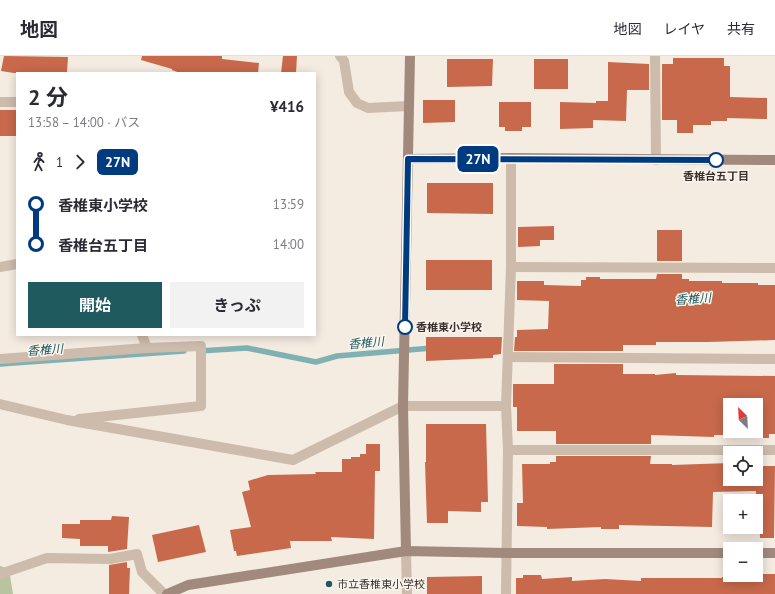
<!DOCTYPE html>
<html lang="ja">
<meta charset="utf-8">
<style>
:root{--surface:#fff;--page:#f2f2f3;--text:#2b2b33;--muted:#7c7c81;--line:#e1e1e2;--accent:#1f5a5e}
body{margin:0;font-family:"PT Sans","Noto Sans JP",sans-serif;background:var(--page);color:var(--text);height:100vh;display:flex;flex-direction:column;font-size:15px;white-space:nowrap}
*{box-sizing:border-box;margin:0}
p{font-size:13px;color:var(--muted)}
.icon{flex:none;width:22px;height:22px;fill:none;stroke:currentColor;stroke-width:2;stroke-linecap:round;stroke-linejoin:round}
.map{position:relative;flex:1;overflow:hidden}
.drawer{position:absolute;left:16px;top:16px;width:300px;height:264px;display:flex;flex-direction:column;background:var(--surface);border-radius:0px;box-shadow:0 2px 10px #0003}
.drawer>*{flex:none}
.badge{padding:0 8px;border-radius:6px;font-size:14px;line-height:26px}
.needle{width:26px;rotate:336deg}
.buttons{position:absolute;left:723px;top:342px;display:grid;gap:8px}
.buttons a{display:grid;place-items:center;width:40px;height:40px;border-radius:0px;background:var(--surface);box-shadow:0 2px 10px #0003;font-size:20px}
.map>.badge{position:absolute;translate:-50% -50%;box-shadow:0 0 0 2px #fff}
.legs{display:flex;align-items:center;gap:6px;height:44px;padding:0 12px;font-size:13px}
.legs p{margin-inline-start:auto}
.headline{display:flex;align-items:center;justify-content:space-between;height:68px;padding:0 12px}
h1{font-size:22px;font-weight:700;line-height:30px}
.primary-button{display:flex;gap:8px;margin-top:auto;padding:8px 12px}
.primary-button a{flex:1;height:46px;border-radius:0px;background:var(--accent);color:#fff;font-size:16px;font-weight:700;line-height:46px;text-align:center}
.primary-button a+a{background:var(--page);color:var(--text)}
ul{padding:0 12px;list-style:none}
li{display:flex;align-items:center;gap:14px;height:40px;font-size:15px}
li i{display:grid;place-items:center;width:6px;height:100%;margin:0 5px;background:currentColor}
li i::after{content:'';width:10px;height:10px;margin:-5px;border:3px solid;border-radius:50%;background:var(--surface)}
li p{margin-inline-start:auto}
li:first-child i{background:linear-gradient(#0000 50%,currentColor 0)}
li:last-child i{background:linear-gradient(currentColor 50%,#0000 0)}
header{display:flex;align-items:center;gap:24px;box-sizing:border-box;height:56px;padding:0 20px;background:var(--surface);border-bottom:1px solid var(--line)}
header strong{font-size:19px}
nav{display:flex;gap:22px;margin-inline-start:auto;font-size:14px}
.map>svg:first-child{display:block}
.green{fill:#b8c4a0}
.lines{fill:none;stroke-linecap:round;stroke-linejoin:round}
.stream{stroke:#7fb0b2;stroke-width:5.5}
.building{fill:#c8694b;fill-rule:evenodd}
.lane{stroke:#cdbbac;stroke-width:10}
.street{stroke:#cdbbac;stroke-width:10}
.secondary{stroke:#a18a7d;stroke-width:10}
.line-1-casing{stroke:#fff;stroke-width:9}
.line-1{stroke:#003b80;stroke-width:6}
.stop-1-dot{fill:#fff;stroke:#003b80;stroke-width:2}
.poi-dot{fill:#1f5a5e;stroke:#fbf5ee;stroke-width:1.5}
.labels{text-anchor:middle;stroke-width:3;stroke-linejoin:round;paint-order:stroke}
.stop-label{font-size:11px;font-weight:bold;fill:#3b302b;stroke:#fbf5ee}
.poi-label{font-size:11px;fill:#3b302b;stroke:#fbf5ee;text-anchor:start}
.water-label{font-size:12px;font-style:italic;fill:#1f5a5e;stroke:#fbf5ee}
</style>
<header>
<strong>地図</strong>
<nav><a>地図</a><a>レイヤ</a><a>共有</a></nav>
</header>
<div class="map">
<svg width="775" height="538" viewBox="0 0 775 538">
<rect width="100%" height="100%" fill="#f4ebe1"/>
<polygon class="green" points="0,510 9,513 13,538 0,538"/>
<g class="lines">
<g class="stream">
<polyline points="199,295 247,292 316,306 337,300 432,292"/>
<polyline points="0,308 184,295"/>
</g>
</g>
<g class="building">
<polygon points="4,0 68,1 67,17 14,17 1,15"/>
<polygon points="142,0 222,0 222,3 259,7 258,17 180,17 172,14 172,13 141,4"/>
<polygon points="283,0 297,0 296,17 281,17"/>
<polygon points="673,2 724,2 724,10 730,10 730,41 767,42 767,63 727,62 727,65 711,65 711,69 693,69 693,77 677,77 677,64 662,64 662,8 673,8"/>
<polygon points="447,3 493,3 492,30 447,31"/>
<rect x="534" y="3" width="34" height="30"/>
<polygon points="608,6 649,8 649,34 627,34 626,65 593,64 593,72 560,73 560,46 596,47 596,45 608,45"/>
<polygon points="423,44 455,44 455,66 423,67"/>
<polygon points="499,46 531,46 531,71 522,71 522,75 505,75 505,71 499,71"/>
<rect x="0" y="54" width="17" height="26"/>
<polygon points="427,127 493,127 493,158 427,157"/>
<polygon points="554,170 554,184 540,184 540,190 518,191 518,171"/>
<rect x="657" y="174" width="25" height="31"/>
<rect x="426" y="204" width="66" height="30"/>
<polygon points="657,218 682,218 682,223 689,223 689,225 722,225 722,227 758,227 758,229 775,229 775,284 708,286 656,286 656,289 623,289 623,295 514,295 515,281 517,281 517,274 548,273 549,245 517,244 517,225 544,225 544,229 581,230 581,224 586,224 586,221 600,221 600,223 656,223"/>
<polygon points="426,281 502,281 501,298 493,299 493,302 426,305"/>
<path d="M554 308H623V318H655V319L676 317V319L775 320V378H769V382H746V379H714V381L651 379V388H556V375H517V351H513V328H554ZM730 349H756V375H730Z"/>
<polygon points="426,368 486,368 488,446 481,446 481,456 448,455 448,467 427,467 425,406 426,406"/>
<polygon points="366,388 380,388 380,415 375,415 374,483 331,481 332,485 290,485 291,492 237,500 236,495 234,495 230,474 251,471 242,436 250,434 248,425 268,419 316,418 315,416 342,416 342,403 351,403 351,401 360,401 360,398 366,398"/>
<polygon points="556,400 651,400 650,408 672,408 672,409 730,407 730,423 756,423 756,410 775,410 774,482 760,482 758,441 756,441 756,435 713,436 712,471 619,469 619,473 601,473 601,471 547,473 547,471 517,470 517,447 523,447 522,408 550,408 550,406 556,406"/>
<polygon points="112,460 129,461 127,493 108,496 108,490 80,490 80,483 62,482 62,468 80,468 80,464 111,464"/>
<polygon points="199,469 206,496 158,506 152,479"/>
<polygon points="127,506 127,512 130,512 129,538 109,538 109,509"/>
<polygon points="761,518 775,518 775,538 516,538 516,522 523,522 523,519 541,519 542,523 572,521 572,525 605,523 641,525 641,522 722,522 722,521 749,521"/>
<polygon points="482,520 482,538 427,538 427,521"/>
</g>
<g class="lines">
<polyline class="lane" points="0,518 47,502 110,503 137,498 142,516 164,538"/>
<g class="street">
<polyline points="340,0 344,5 349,36 357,47 368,52 408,50"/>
<polyline points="655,0 656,104"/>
<polyline points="0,46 17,46"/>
<polyline points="0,211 17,208"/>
<polyline points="511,211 775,212"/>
<polyline points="142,279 147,292"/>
<polyline points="508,301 775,303"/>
<polyline points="0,303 147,292 201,290 201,350 79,363"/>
<polyline points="0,348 67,364 293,404 403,350 506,350"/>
<polyline points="508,394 775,394"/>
<polyline points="406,495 407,538"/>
<polyline points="506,538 508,394 506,350 511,211 511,102"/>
</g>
<g class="secondary">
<polyline points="408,103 511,102 775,104"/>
<polyline points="406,495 403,350 410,0"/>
<polyline points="756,497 775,497"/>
<polyline points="167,538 188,529 406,495 506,497 730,497"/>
</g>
</g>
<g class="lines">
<g class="line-1-casing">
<polyline id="line-1" points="405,271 408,103 716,104"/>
</g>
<use href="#line-1" class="line-1"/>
</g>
<g class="stop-1-dot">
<circle cx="716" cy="104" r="7"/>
<circle cx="405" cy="271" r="7"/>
</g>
<circle class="poi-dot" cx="329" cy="528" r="4"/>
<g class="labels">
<g class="stop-label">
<text x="716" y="124">香椎台五丁目</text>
<text x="416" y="275" text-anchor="start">香椎東小学校</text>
</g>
<g class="poi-label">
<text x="337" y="532">市立香椎東小学校</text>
</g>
<g class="water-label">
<text transform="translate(693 243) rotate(-4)" y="4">香椎川</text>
<text transform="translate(366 287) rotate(-5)" y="4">香椎川</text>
<text transform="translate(45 294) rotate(-4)" y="4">香椎川</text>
</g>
</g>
</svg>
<div class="buttons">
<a><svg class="needle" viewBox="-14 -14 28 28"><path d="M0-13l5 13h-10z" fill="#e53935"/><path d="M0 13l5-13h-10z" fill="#7c7c81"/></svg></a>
<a><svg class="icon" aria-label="locate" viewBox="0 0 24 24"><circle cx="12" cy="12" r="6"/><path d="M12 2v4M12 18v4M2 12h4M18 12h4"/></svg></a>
<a>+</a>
<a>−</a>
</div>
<b class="badge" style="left:478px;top:103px;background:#003b80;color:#fff">27N</b>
<section class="drawer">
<div class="headline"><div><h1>2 分</h1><p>13:58 – 14:00 · バス</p></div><b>¥416</b></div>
<div class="legs"><svg class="icon" aria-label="walk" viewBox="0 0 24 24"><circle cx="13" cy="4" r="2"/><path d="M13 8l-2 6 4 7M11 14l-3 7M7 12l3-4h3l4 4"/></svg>1<svg class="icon" aria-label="forward" viewBox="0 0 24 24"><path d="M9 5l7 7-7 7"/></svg><b class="badge" style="background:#003b80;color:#fff">27N</b></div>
<ul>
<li><i style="color:#003b80"></i><b>香椎東小学校</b><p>13:59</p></li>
<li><i style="color:#003b80"></i><b>香椎台五丁目</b><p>14:00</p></li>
</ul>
<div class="primary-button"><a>開始</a><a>きっぷ</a></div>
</section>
</div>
